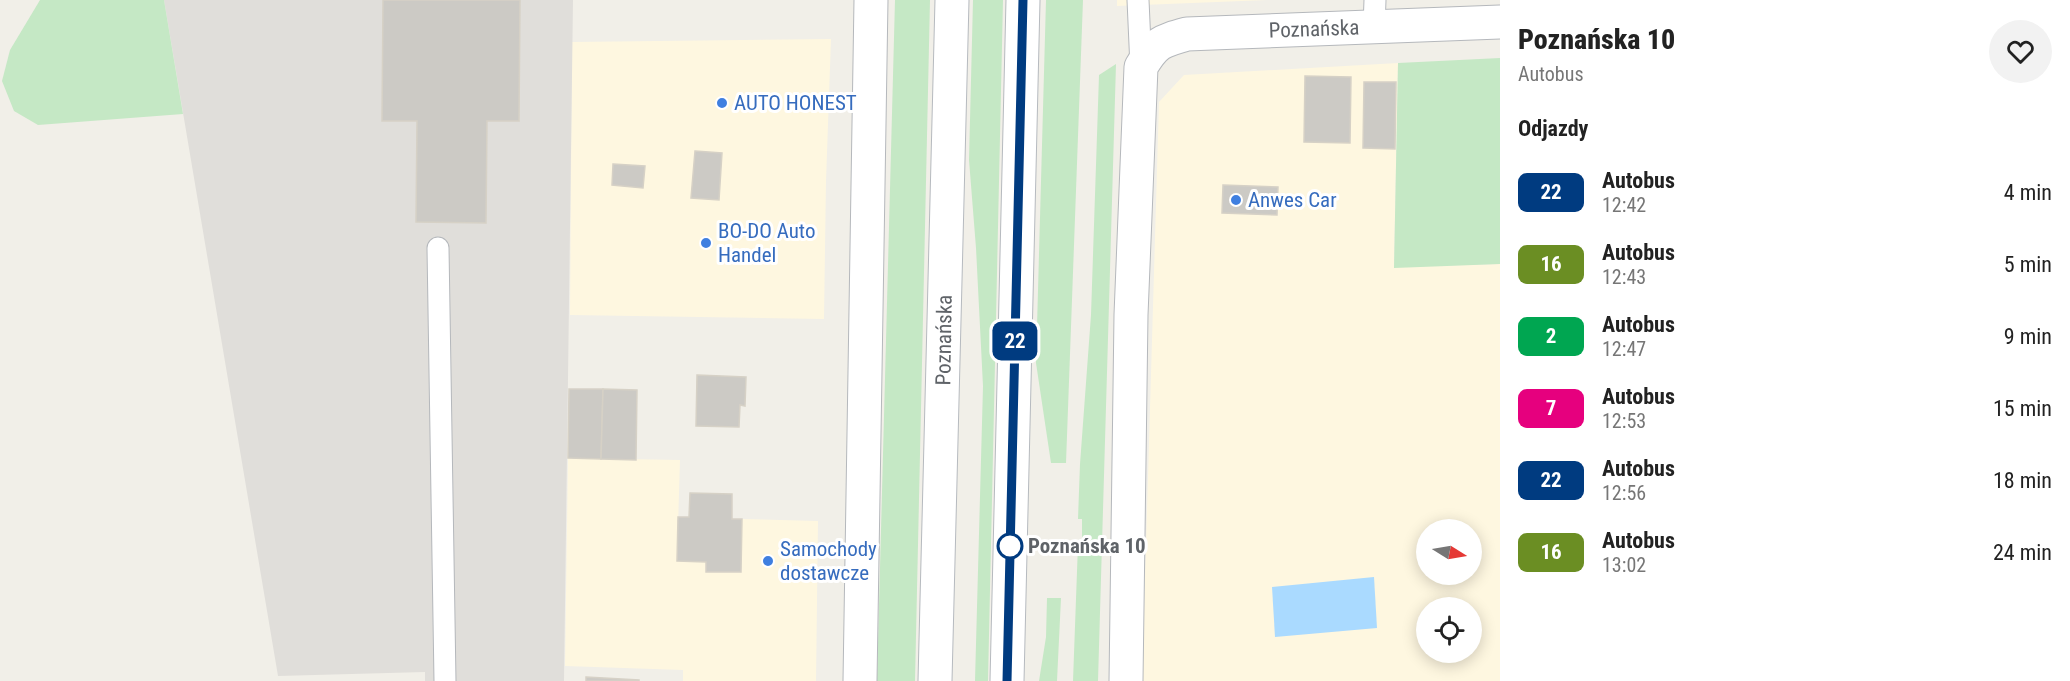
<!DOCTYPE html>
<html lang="pl">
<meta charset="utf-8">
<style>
:root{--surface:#fff;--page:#f2f2f2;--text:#222;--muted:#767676}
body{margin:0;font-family:"Roboto Condensed",sans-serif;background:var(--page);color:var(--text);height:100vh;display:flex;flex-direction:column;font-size:22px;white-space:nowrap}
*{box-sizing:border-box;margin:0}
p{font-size:20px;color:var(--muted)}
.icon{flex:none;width:33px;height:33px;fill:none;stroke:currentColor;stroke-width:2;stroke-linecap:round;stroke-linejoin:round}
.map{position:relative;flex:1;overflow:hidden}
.sheet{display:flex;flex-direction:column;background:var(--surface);width:570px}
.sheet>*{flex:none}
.badge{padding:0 12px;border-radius:9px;font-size:21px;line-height:39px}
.needle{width:39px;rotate:101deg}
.tools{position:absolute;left:1416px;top:519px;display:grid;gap:12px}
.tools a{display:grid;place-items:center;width:66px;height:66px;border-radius:50%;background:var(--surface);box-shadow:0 3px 15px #0003;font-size:30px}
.map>.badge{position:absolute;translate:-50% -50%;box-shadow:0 0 0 3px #fff}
h2{padding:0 18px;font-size:22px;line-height:54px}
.round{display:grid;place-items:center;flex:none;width:63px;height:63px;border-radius:32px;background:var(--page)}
.headline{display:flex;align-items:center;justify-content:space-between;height:102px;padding:0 18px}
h1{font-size:28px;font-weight:800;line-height:45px}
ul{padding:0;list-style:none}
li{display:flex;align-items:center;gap:18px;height:72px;padding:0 18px}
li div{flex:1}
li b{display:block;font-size:22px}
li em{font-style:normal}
li .badge{min-width:66px;font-weight:700;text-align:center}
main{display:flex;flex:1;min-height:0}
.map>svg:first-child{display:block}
.commercial{fill:#fef7e0;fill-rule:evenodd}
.industrial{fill:#e0deda}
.green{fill:#c5e8c5}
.water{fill:#aadaff}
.building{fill:#cccac5;stroke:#d6d1c6;stroke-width:1.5}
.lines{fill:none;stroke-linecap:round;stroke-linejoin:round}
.service-casing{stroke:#b5b8bc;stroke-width:23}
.minor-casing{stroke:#b5b8bc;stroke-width:35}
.secondary-casing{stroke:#b6babf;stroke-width:35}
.service{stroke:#fff;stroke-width:21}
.minor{stroke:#fff;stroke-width:33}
.secondary{stroke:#fff;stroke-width:33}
.line-casing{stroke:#fff;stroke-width:14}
.line{stroke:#003b80;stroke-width:9}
.shop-dot{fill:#3f7fe0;stroke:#fff;stroke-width:2}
.stop-dot{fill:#fff;stroke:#003b80;stroke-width:3}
.labels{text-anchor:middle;stroke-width:6;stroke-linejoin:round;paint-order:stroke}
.street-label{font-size:21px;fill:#5f6368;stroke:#fff}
.shop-label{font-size:21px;fill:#366cbe;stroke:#fff;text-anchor:start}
.stop-label{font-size:21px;font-weight:bold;fill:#5f6368;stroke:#fff;text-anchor:start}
</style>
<main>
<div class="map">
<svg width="1500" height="681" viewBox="0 0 1500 681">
<rect width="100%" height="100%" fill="#f1efe8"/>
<g class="commercial">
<polygon points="1117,0 1267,0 1117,6"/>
<polygon points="831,39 826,181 824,319 570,315 572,42"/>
<path d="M1398 63 1394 267 1500 264V681H1142L1159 102 1184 75ZM1426 530H1472V574H1426ZM1426 608H1472V652H1426Z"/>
<polygon points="568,458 680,460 677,561 706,562 706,572 741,572 742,519 818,521 816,681 683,681 683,670 565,666"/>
</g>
<polygon class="industrial" points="164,0 573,0 564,681 425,681 425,672 278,676"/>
<g class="green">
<polygon points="40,0 164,0 183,114 38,125 14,111 2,81 10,50"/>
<polygon points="895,0 930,0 915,681 877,681"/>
<polygon points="973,0 1003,0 988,681 975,681 983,386 976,248 969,160"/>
<polygon points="1046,0 1083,0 1066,463 1051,463 1036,363"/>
<polygon points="1500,58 1500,264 1394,268 1398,63"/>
<polygon points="1116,64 1098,681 1073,681 1078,544 1082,543 1082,519 1078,519 1080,464 1091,315 1099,75"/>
<polygon points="1047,598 1061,598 1057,681 1039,681 1046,637"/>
</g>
<polygon class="water" points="1374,577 1377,628 1275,637 1272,587"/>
<g class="building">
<polygon points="383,0 520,0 519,121 487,121 486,223 416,222 417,121 382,121"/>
<polygon points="1305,76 1351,77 1350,143 1304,142"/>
<polygon points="1364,82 1396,82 1395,149 1363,148"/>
<polygon points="695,151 722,153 719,200 691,198"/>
<polygon points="613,164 645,166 643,188 612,185"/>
<polygon points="1223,185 1278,187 1277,215 1222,213"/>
<polygon points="697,375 746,377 745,406 740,405 739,427 696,426"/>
<polygon points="569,389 603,389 601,459 568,458"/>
<polygon points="603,389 637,390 636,460 601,459"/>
<polygon points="690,493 732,494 732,519 742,519 741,572 706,572 706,562 677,561 678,517 689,517"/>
<polygon points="586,677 639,680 639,681 586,681"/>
</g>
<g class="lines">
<g class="service-casing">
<g id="service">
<polyline points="1138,0 1141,67"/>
<polyline points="1374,27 1375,0"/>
<polyline points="438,248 445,681"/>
</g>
</g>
<g class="minor-casing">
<g id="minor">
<polyline points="860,681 871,0"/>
<path d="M1126 681 1131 315 1141 67C1155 43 1161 41 1187 34L1500 22"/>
</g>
</g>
<g class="secondary-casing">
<g id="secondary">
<polyline points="935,681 952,0"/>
<polyline points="1007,681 1023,0"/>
</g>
</g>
<use href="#service" class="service"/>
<use href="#minor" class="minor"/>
<use href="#secondary" class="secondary"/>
</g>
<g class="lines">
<g class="line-casing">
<polyline id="line" points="1007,681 1023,0"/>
</g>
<use href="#line" class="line"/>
</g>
<g class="shop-dot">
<circle cx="722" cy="103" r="6"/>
<circle cx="1236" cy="200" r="6"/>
<circle cx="706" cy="243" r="6"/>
<circle cx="768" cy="561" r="6"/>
</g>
<circle class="stop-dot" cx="1010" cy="546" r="12"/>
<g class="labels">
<g class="street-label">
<text transform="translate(1314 29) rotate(-2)" y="7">Poznańska</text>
<text transform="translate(944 340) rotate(-89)" y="7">Poznańska</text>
</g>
<g class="shop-label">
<text x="734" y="110">AUTO HONEST</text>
<text x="1248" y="207">Anwes Car</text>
<text x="718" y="238">BO-DO Auto<tspan x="718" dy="24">Handel</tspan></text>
<text x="780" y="556">Samochody<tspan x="780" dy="24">dostawcze</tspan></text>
</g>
<g class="stop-label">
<text x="1028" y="553">Poznańska 10</text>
</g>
</g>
</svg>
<div class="tools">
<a><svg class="needle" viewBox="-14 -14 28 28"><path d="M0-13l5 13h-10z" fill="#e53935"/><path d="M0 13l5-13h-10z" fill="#767676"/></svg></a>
<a><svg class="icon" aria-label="locate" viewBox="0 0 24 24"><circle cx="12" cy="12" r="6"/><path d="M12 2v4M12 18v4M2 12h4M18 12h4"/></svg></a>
</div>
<b class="badge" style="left:1015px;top:341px;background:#003b80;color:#fff">22</b>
</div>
<section class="sheet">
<div class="headline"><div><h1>Poznańska 10</h1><p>Autobus</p></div><a class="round"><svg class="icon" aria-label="heart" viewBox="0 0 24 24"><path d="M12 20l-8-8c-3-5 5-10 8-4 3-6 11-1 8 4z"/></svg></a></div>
<h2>Odjazdy</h2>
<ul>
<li><span class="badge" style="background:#003b80;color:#fff">22</span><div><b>Autobus</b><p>12:42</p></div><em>4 min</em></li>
<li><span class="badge" style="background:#6b8e23;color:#fff">16</span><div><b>Autobus</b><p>12:43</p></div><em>5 min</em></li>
<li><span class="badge" style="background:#00a651;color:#fff">2</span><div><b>Autobus</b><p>12:47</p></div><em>9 min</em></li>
<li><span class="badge" style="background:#e6007e;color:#fff">7</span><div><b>Autobus</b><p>12:53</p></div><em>15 min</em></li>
<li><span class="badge" style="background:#003b80;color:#fff">22</span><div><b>Autobus</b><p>12:56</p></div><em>18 min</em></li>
<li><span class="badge" style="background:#6b8e23;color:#fff">16</span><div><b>Autobus</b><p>13:02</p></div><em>24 min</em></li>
</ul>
</section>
</main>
